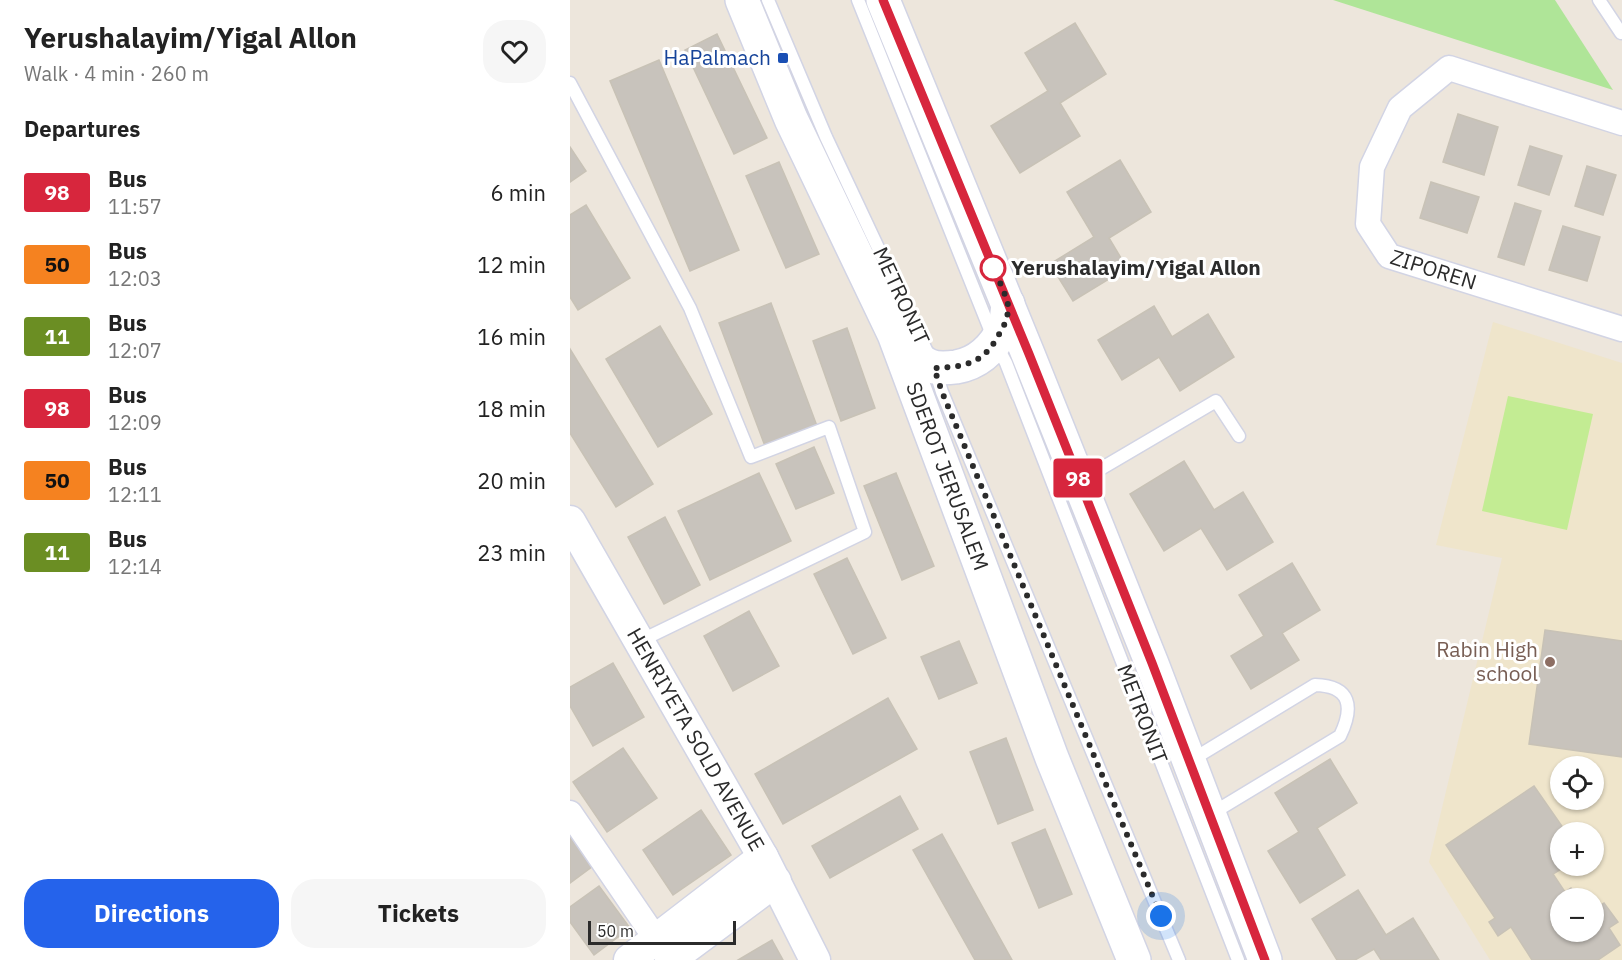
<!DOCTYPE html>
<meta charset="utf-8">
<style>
:root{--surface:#fff;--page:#f6f6f6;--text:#222;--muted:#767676;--accent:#2563eb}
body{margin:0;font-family:"IBM Plex Sans",sans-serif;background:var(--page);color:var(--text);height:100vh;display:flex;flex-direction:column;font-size:22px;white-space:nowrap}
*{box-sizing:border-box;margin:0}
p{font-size:20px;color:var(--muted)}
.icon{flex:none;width:33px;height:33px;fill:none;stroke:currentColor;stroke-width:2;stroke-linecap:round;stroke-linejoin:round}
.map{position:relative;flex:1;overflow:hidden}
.side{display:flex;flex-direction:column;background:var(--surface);width:570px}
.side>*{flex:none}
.badge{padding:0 12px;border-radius:4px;font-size:21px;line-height:39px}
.controls{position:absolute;left:980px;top:756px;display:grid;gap:12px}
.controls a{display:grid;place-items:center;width:54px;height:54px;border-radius:50%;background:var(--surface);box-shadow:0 2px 4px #0004;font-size:30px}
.scale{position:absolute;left:18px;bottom:15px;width:148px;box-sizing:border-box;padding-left:6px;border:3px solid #2b2b2b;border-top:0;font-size:16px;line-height:21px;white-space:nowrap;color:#2b2b2b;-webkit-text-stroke:4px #fff;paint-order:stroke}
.you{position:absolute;width:30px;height:30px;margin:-15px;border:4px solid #fff;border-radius:50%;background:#1a73e8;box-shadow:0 0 0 9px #1a73e833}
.map>.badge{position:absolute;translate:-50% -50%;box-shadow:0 0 0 3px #fff}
h2{padding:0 24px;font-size:22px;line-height:54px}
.round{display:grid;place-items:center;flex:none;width:63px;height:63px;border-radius:24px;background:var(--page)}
.summary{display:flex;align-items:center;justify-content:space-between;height:102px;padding:0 24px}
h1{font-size:28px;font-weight:800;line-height:45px}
.action{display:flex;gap:12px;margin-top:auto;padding:12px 24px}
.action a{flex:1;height:69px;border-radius:24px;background:var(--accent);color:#fff;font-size:24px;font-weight:800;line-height:69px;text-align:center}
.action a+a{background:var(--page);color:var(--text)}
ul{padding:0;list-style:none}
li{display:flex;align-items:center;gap:18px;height:72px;padding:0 24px}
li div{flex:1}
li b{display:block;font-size:22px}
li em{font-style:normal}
li .badge{min-width:66px;font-weight:700;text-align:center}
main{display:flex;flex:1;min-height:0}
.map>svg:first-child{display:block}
.education{fill:#efe5cb;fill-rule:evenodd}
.green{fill:#afe598}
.pitch{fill:#c3ec93}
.building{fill:#c8c3bc;stroke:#c8c2b6;stroke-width:1.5}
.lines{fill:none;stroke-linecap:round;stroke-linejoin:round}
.service-casing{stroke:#d2d4e4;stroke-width:15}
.minor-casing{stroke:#d2d4e4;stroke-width:27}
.tertiary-casing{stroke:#d2d4e4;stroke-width:33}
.secondary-casing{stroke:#d2d4e4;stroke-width:36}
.service{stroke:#fff;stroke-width:12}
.minor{stroke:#fff;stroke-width:24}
.tertiary{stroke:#fff;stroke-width:30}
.secondary{stroke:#fff;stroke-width:33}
.line-casing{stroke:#fff;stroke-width:14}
.line{stroke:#d7263d;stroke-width:9}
.walk{stroke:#2b2b2b;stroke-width:6;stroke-dasharray:0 10.8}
.transit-dot{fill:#1a4fb4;stroke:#fff;stroke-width:2}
.stop-dot{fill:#fff;stroke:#d7263d;stroke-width:3}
.education-dot{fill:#8d6e63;stroke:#fff;stroke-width:2}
.labels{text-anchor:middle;stroke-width:6;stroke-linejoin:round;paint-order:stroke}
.transit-label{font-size:21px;fill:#164399;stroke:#fff;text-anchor:end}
.street-label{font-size:21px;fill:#2b2b2b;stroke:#fff}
.stop-label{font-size:21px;font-weight:bold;fill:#2b2b2b;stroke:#fff;text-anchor:start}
.education-label{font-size:21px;fill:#785e54;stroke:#fff;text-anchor:end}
</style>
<main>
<section class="side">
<div class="summary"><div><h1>Yerushalayim/Yigal Allon</h1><p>Walk · 4 min · 260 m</p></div><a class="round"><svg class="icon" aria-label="heart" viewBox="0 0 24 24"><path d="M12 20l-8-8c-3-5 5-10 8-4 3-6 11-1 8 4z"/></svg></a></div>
<h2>Departures</h2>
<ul>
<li><span class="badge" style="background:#d7263d;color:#fff">98</span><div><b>Bus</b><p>11:57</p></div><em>6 min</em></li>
<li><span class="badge" style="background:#f58220;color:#111">50</span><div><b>Bus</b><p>12:03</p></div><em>12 min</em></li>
<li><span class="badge" style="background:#6b8e23;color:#fff">11</span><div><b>Bus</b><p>12:07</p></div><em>16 min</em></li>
<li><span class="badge" style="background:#d7263d;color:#fff">98</span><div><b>Bus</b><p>12:09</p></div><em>18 min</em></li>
<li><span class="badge" style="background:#f58220;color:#111">50</span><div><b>Bus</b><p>12:11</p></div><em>20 min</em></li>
<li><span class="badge" style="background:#6b8e23;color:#fff">11</span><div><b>Bus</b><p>12:14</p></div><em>23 min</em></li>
</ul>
<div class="action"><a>Directions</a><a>Tickets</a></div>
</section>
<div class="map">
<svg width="1052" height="960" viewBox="0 0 1052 960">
<rect width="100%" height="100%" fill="#ede6dc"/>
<path class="education" d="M923 322 1052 363V960H920L859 862 932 558 866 545ZM990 766H1023V800H990ZM990 832H1023V866H990ZM990 898H1023V932H990Z"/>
<polygon class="green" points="763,0 985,0 1043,90"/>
<polygon class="pitch" points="938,396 1023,414 997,530 912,511"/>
<g class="building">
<polygon points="505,23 536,74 490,103 510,136 450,173 421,126 478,91 455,53"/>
<polygon points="147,34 197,138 164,154 115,50"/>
<polygon points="89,60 169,250 120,271 40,81"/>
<polygon points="888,114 928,127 914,175 873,162"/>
<polygon points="960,146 992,156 979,195 948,185"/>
<polygon points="0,147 16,171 0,182"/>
<polygon points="550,160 581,212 539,238 557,268 503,301 480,264 524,237 497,192"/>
<polygon points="209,162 249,254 216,268 176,176"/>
<polygon points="1017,166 1046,175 1033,215 1005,206"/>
<polygon points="861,182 909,197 897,233 850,218"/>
<polygon points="945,203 971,211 954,265 928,257"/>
<polygon points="16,205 60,278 8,310 0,297 0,215"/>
<polygon points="993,226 1030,237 1017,281 979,270"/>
<polygon points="201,303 247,426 195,446 149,323"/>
<polygon points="584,306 602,337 638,314 664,357 610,391 589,357 552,380 528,340"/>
<polygon points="90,326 142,414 88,447 36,359"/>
<polygon points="277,328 305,408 271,421 243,341"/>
<polygon points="0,349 83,484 46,507 0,433"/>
<polygon points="244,447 264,493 226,509 206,464"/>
<polygon points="614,461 644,510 673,492 703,542 657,570 631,528 594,551 560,494"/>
<polygon points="189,473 221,541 140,580 108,511"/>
<polygon points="326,473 364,566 332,580 294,486"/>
<polygon points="95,517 130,585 94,604 58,537"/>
<polygon points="277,558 316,638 283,654 244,574"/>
<polygon points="722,563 750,610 712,633 729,660 681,689 661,656 694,636 669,595"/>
<polygon points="179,611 209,666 163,691 134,636"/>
<polygon points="975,630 1052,641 1052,757 959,744"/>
<polygon points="389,641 407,683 369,699 351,657"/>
<polygon points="43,663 74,717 23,746 0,706 0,687"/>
<polygon points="318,698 347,749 213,824 185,774"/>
<polygon points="436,738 463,810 428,824 400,752"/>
<polygon points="53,748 87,798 37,832 3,782"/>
<polygon points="760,759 787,803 747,828 775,875 730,903 698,851 729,832 705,793"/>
<polygon points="964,786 996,832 990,832 990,866 996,866 983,874 995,892 1001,888 1008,898 990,898 990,932 1023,932 1023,910 1034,903 1048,922 1039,928 1050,945 1028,960 962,960 941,927 928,936 919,922 925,918 876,845"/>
<polygon points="330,796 348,829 260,878 242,846"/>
<polygon points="131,810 161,855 103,895 73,850"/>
<polygon points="475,829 502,894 469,908 442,843"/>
<polygon points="372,834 442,960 405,960 343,850"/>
<polygon points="0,835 23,866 0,883"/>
<polygon points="29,886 60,928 24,955 0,922 0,907"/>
<polygon points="788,890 816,935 843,918 869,960 811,960 804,949 785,960 767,960 742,919"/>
<polygon points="202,940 213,960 168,960"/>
</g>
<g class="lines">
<g class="service-casing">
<g id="service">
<polyline points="198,0 256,137 358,354"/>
<polyline points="288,0 425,342 436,363 668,960"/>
<polyline points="1029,0 1051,33"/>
<polyline points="0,83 120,308 181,457 259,427 295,532 70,641"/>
<polyline points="365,370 372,392 609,960"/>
<polyline points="510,481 646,401 669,436"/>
<path d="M620 761 745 685C781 686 784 707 770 736L641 814"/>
</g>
</g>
<g class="minor-casing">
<g id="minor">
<path id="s1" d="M1052 123 879 68 830 108 802 167 798 224 819 256 1052 329"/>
<polyline points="0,813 86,939"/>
</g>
</g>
<g class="tertiary-casing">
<g id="tertiary">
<path id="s2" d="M0 521 193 857 245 960"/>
<polyline points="59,960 193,857"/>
<polyline points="100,960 206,881"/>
</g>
</g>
<g class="secondary-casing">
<g id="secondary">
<path id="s3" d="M172 0 221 119 324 334 482 758 564 960"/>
<polyline points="313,0 458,354 582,664 695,960"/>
<path d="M327 338C336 348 346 359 358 365 366 369 378 368 386 367 409 363 424 348 434 327 437 320 437 311 438 304"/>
</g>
</g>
<use href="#service" class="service"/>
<use href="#minor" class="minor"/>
<use href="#tertiary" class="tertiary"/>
<use href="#secondary" class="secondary"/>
</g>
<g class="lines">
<g class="line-casing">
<polyline id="line" points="313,0 459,354 582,663 695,960"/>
</g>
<use href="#line" class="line"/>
<path class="walk" d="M423 268 420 261C424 270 437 296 438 305 439 316 434 327 428 336 413 364 394 367 364 368L372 392 591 916"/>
</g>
<rect class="transit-dot" x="207" y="52" width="12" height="12" rx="3"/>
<circle class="stop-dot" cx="423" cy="268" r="12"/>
<circle class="education-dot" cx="980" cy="662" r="6"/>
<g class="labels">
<g class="transit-label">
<text x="201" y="65">HaPalmach</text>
</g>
<g class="street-label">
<text dy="7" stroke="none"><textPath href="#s1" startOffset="452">ZIPOREN</textPath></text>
<text transform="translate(331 296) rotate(65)" y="7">METRONIT</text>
<text dy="7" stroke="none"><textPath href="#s3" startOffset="519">SDEROT JERUSALEM</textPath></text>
<text transform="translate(572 714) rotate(69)" y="7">METRONIT</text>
<text dy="7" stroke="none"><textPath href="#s2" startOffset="252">HENRIYETA SOLD AVENUE</textPath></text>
</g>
<g class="stop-label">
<text x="441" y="275">Yerushalayim/Yigal Allon</text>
</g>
<g class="education-label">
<text x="968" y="657">Rabin High<tspan x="968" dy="24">school</tspan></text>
</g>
</g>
</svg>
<div class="controls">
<a><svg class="icon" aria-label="locate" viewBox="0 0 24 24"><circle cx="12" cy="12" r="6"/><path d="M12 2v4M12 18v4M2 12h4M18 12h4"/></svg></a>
<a>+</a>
<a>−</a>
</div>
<div class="scale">50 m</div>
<div class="you" style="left:591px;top:916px"></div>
<b class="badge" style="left:508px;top:478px;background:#d7263d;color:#fff">98</b>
</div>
</main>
